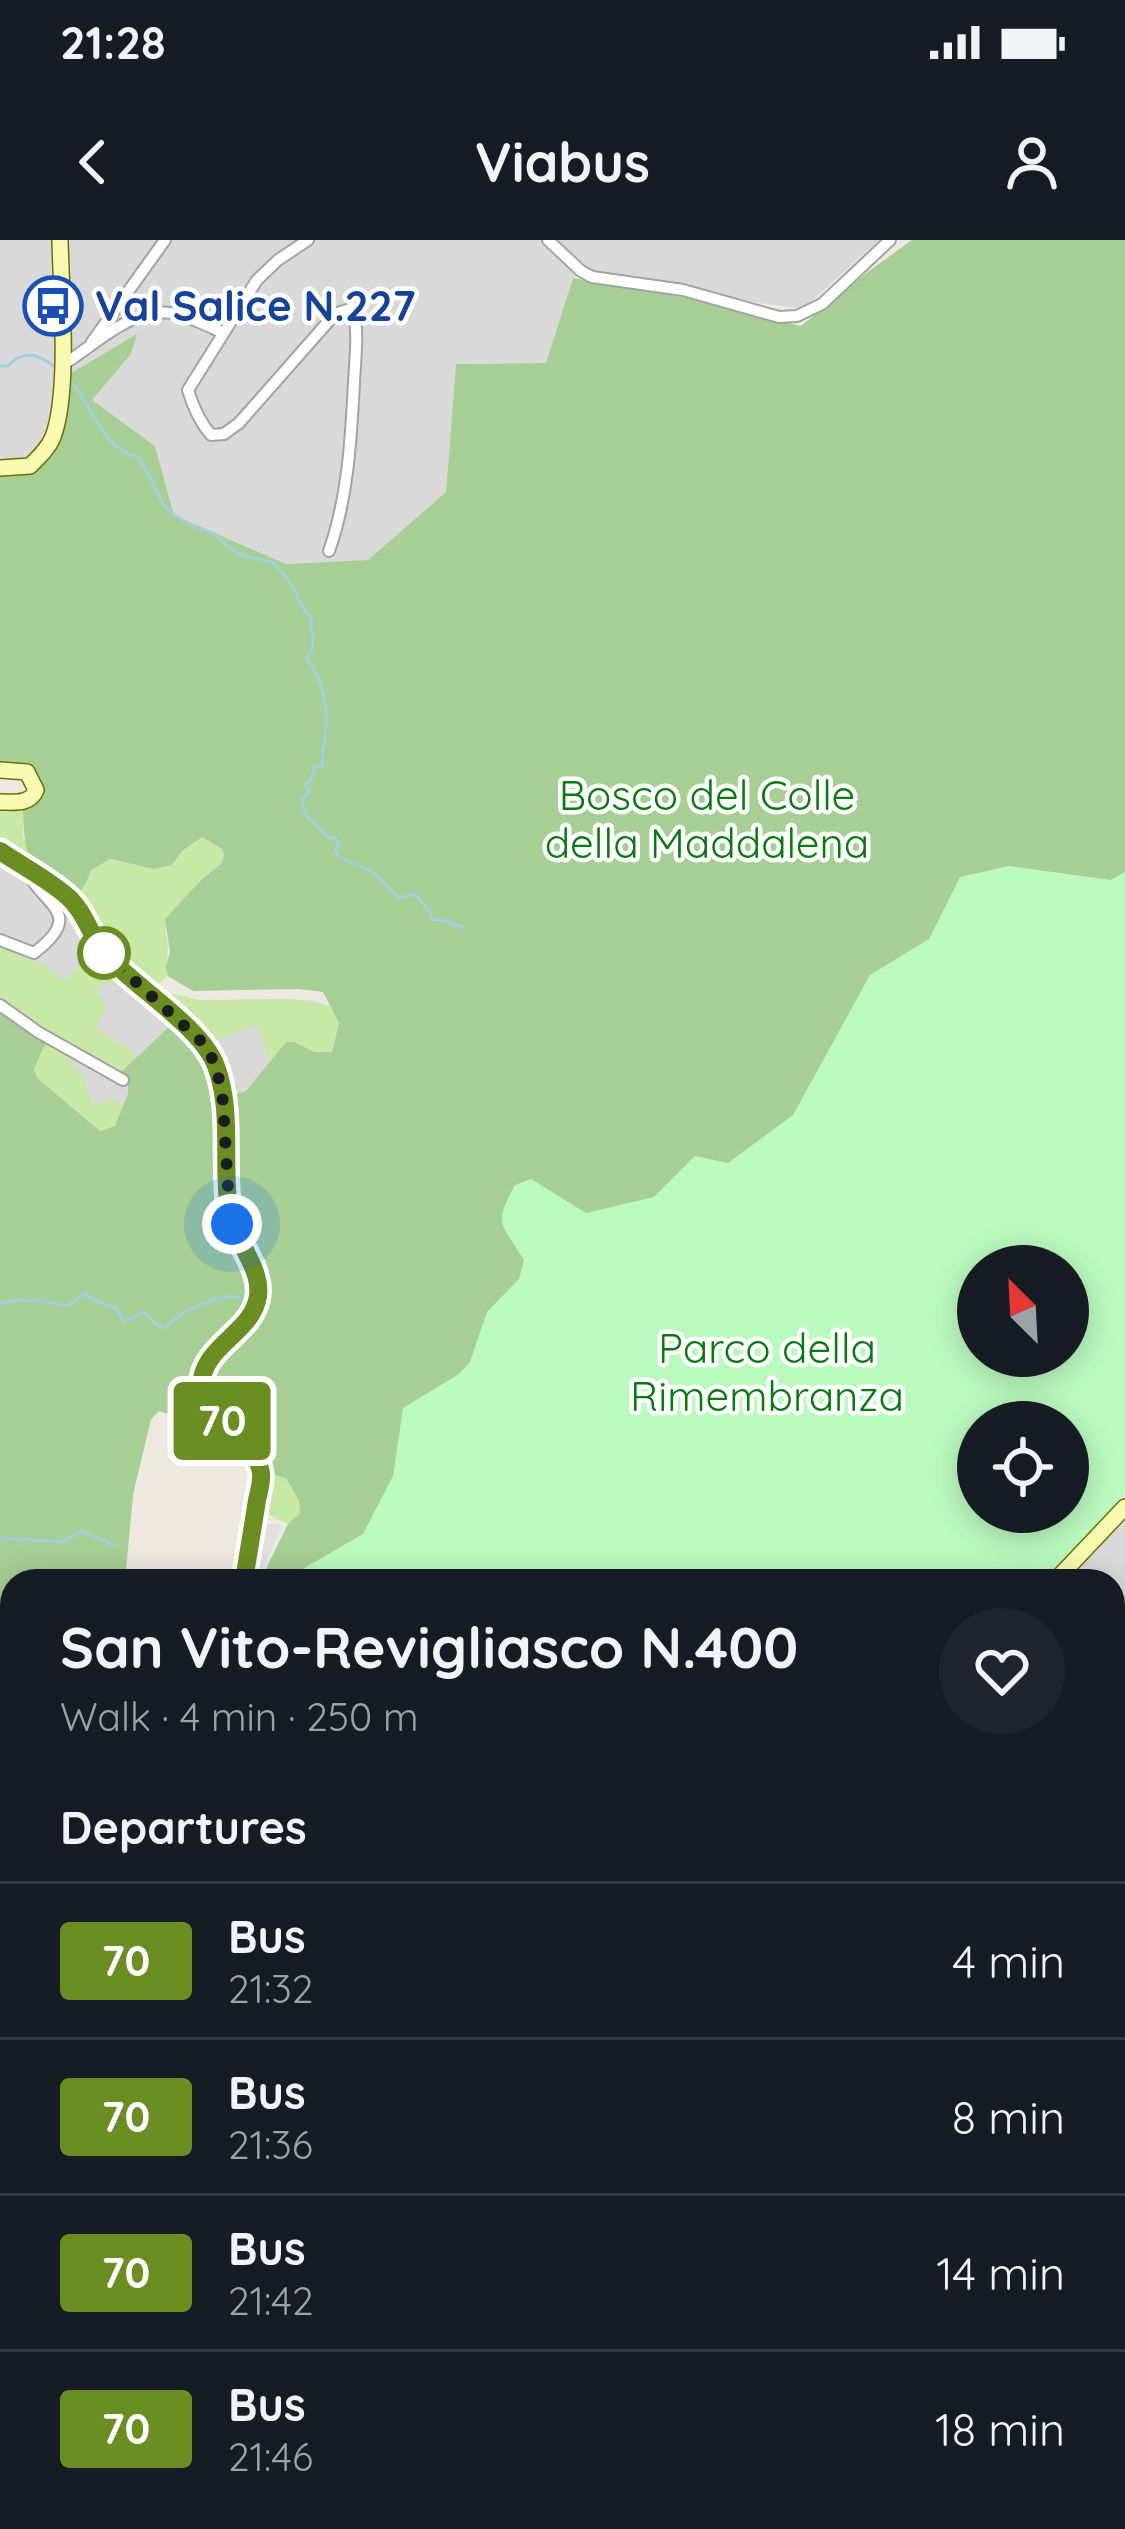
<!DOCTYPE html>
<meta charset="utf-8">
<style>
:root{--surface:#171b24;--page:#20242c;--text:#f1f3f6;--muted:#9ea1a6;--line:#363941}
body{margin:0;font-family:Quicksand,sans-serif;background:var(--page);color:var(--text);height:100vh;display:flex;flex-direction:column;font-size:45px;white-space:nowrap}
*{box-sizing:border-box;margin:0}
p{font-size:39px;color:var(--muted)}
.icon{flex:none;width:66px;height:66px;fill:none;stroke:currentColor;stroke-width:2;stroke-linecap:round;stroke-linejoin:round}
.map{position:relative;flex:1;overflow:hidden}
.drawer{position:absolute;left:0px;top:1329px;width:1125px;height:960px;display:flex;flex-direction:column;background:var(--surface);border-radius:36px 36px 0 0;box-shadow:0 6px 30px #0003}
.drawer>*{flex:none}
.badge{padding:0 24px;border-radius:9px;font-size:42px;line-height:78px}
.needle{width:78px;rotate:336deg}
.controls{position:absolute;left:957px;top:1005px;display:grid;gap:24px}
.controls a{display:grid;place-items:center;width:132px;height:132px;border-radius:50%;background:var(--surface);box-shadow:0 6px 30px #0003;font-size:60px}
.you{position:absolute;width:60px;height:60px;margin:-30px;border:9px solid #fff;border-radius:50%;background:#1a73e8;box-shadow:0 0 0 18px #1a73e833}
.map>.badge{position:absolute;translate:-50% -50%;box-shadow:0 0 0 6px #fff}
h2{padding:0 60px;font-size:45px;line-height:108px}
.round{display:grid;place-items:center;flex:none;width:126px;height:126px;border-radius:63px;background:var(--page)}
.overview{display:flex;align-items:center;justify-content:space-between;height:204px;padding:0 60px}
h1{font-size:57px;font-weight:800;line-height:90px}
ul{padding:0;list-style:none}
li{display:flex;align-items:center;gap:36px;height:156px;padding:0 60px;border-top:3px solid var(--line)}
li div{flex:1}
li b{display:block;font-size:45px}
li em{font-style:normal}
li .badge{min-width:132px;font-weight:700;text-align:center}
.status{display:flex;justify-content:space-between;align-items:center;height:84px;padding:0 60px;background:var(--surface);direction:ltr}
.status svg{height:33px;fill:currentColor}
header{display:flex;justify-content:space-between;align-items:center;height:156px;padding:0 60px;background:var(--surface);font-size:54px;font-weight:800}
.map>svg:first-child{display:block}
.residential{fill:#dad9d9}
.grass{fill:#c8e9a5}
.forest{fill:#a7ce95;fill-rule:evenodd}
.park{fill:#bbfabf;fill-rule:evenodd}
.pitch{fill:#7cdfb6}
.parking{fill:#e0e0e0}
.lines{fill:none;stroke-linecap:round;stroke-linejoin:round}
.stream{stroke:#a0d0dc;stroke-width:3}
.street-casing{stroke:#a3a3a3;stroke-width:14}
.secondary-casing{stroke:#697203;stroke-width:18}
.street{stroke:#fff;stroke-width:10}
.secondary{stroke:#f8fab2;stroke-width:15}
.line-casing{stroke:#fff;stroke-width:27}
.line{stroke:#6b8e23;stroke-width:18}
.walk{stroke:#1c1c1c;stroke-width:12;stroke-dasharray:0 21.6}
.stop-dot{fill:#fff;stroke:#6b8e23;stroke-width:6}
.labels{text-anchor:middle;stroke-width:9;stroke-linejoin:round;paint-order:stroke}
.transit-label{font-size:42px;font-weight:bold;fill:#164399;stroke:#fff;text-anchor:start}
.park-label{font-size:42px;fill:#097a10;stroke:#fff}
</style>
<div class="status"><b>21:28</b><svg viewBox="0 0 49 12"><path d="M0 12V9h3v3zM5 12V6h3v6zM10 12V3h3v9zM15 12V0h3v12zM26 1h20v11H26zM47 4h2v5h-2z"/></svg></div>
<header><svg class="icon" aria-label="back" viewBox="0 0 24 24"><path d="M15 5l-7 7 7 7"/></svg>Viabus<svg class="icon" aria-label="person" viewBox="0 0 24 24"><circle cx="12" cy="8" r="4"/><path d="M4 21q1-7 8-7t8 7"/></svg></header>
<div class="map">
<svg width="1125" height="2289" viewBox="0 0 1125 2289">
<rect width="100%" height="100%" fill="#ede9e1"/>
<g class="residential">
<polygon points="0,0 879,0 803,69 732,59 590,30 573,38 546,123 456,124 446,252 368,320 286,324 174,275 155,206 91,160 131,114 136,95 52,176 43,205 31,217 15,223 0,222"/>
<polygon points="0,615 72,666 92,705 166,759 172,754 194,760 291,759 316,761 331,767 246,851 227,857 213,810 123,837 128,843 128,854 118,881 108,890 0,762"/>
<polygon points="1125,1280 1125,1942 1113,1954 1113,1341 1064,1341"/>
<polygon points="0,1622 12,1624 12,1684 9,1668 0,1665"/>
<polygon points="0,1796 12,1801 10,1982 0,1981"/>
<polygon points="1113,2051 1125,2065 1125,2218 1113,2218"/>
<polygon points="0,2176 12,2184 12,2274 0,2277"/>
<polygon points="132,2277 289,2277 281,2287 275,2289 215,2289 189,2282 158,2287"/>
<polygon points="491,2277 574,2277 596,2289 482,2289"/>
<polygon points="646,2277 868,2277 874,2289 662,2289"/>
</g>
<g class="grass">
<polygon points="0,565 23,567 23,596 34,628 0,606"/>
<path d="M202 597 222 609 224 615 221 624 202 639 165 691C171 707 165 720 168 736L158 744C133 734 112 707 99 684L93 686 75 658 86 643 90 630 110 619 154 629 172 625 182 611Z"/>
<polygon points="0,704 38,724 44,725 66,741 83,721 97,712 123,737 117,745 105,743 100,745 96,753 107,767 95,787 136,815 119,834 65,805 0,762"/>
<path d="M172 754C183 755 191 759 201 760 245 763 289 752 331 767L339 783 332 812H315L294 802H286L271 822C262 811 266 795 256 784L209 804 166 759Z"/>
<polygon points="47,800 70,816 70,822 85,840 92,863 96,865 111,859 125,866 115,886 100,891 37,838 34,829"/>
<polygon points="265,1233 286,1237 299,1261 300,1273 288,1284 262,1272"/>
</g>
<g class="forest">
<path d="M912 0H1125V1238L1017 1341H260L288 1284 300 1273 299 1261 286 1238 265 1233C246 1208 202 1164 209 1132L265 1056 238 986 234 966 227 857 246 851 286 802H294L315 812H332L339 783 323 752 298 749 193 751 168 736 166 727 170 712 165 679 202 639 221 624 224 615 222 609 202 597 182 611 172 625 154 629 110 619 91 630 86 643 75 658C30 625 24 625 23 567L39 561C51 529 25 524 0 526V236C67 238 62 185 68 135L137 94 131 114 92 160 155 206 174 275 286 324 368 320 446 252 456 124 546 123 573 38 687 58 801 86 865 34ZM978 1026H1068V1116H978ZM978 1182H1068V1272H978Z"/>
<polygon points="0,768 47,800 34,829 37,838 100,891 115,886 128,854 128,843 119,834 173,783 203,814 211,838 217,866 219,972 249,1040 251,1053 245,1075 208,1109 201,1122 207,1174 179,1177 159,1171 151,1179 133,1255 125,1341 12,1341 12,1624 0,1622"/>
<polygon points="0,1666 9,1668 12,1684 12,1801 0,1796"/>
<polygon points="1125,1955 1125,2060 1113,2045 1113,1968"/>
<polygon points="0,1981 12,1981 12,2184 0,2176"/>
<polygon points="12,2274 12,2277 132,2277 158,2287 189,2282 215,2289 0,2289 0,2277"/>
<polygon points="289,2277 491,2277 482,2289 275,2289 281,2287"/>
</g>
<path class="park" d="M1009 626 1111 640 1125 632V1253L1044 1341H289L292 1335 363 1294 393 1236 403 1168 459 1134 470 1122 487 1072 519 1039 524 1020C501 982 493 986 515 945L531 939 586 973 654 957 695 916 728 923 793 875 870 735 929 699 960 637ZM978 1026H1068V1116H978ZM978 1182H1068V1272H978Z"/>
<polygon class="pitch" points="962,2277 1019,2277 1025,2289 951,2289 950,2285"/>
<polygon class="parking" points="268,1284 283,1285 262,1329 246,1326 252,1297 261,1298"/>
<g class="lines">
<g class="stream">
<path d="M0 126H8C25 108 40 115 58 129"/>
<path d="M69 140C92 164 101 208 137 217 149 231 153 246 162 262 172 277 197 290 214 293 234 316 244 316 272 322 280 330 292 343 296 353 301 364 302 368 311 377L313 408 307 419C321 436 328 465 326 487 326 502 320 512 323 526L315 527 311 540 305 545 310 550 302 560C305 584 317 581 328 598H335L339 604 335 611 339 617 374 633 399 658 415 654 430 672 432 680H443L464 688"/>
<path d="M0 1064C19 1056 46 1061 67 1066L86 1053 92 1059 116 1068 124 1082 143 1072 160 1087H166C180 1072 217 1054 238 1057"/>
<polyline points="0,1298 62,1302 82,1291 116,1306"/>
<polyline points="0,1440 12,1433"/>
<polyline points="0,2051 9,2047 11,2031"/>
<polyline points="289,2289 289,2282 295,2277"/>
</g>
<g class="street-casing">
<g id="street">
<path d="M308 0 278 20 257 40 188 150C193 167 199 181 211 195L224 194 239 183 335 74 353 68C359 93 355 119 354 143 351 199 348 258 329 311"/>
<polyline points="548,0 581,31 592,37 683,50 779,77 797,76 822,64 890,0"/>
<polyline points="92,102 165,0"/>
<path d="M62 125C96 105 133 64 177 74 193 78 208 86 223 93"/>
<path d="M0 700 34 713C87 673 43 666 26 630"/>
<polyline points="0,765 38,792 123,840"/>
<polyline points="1113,1427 1125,1432"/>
<path d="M1113 1851 1118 1854C1125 1881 1117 1920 1120 1951"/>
<polyline points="0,1924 12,1927"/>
<polyline points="1113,2154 1125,2155"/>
<polyline points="574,2277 596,2289"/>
<polyline points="778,2277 794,2289"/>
</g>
</g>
<g class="secondary-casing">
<g id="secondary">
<path d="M0 228 30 226C39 217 48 209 53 197 70 151 61 51 60 0"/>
<path d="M0 530 27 532 36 550C30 565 14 562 0 562"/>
<path d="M0 611C22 626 49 639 68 657 86 673 91 699 108 717 137 748 202 788 216 826 233 871 222 924 229 971 234 999 262 1027 258 1056 253 1093 202 1105 201 1145 199 1179 257 1199 261 1233 262 1241 259 1252 257 1260 253 1287 249 1314 244 1341"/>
<polyline points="1055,1341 1125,1267"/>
<polyline points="1113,1961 1125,1949"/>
</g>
</g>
<use href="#street" class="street"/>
<use href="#secondary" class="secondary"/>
</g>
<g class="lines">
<g class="line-casing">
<path id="line" d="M0 611C22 626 48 639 68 657 86 673 91 699 108 717 137 748 202 788 216 826 233 871 222 924 229 971 233 999 262 1027 258 1056 253 1093 203 1105 201 1145 199 1179 257 1199 261 1233 262 1241 259 1252 257 1260 253 1287 248 1314 244 1341"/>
</g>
<use href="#line" class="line"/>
<polyline class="walk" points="104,713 202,802 216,825 223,861 229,966 232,984"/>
</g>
<defs>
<g id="bus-ring" transform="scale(3)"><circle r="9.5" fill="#fff" stroke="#1a4fb4" stroke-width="1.5"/><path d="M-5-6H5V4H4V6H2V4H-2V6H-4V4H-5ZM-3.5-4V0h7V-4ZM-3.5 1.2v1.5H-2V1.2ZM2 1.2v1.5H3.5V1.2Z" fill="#1a4fb4"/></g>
</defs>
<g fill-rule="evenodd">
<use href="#bus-ring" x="53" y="66"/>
</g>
<circle class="stop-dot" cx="104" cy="713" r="24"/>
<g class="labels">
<g class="transit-label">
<text x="95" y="81">Val Salice N.227</text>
</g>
<g class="park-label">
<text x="707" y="570">Bosco del Colle<tspan x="707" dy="48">della Maddalena</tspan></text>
<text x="767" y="1123">Parco della<tspan x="767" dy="48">Rimembranza</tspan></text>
</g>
</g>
</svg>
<div class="controls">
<a><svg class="needle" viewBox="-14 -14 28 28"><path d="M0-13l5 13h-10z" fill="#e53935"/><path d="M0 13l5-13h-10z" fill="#9ea1a6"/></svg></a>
<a><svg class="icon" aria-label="locate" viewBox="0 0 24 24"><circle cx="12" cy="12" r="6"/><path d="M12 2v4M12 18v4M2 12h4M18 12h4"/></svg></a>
</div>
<div class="you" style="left:232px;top:984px"></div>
<b class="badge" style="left:222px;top:1181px;background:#6b8e23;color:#fff">70</b>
<section class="drawer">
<div class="overview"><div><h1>San Vito-Revigliasco N.400</h1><p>Walk · 4 min · 250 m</p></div><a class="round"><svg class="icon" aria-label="heart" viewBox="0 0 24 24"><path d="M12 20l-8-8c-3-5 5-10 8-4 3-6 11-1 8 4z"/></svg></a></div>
<h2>Departures</h2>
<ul>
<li><span class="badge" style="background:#6b8e23;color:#fff">70</span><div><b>Bus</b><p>21:32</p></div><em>4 min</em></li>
<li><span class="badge" style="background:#6b8e23;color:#fff">70</span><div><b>Bus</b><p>21:36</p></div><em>8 min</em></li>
<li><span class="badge" style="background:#6b8e23;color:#fff">70</span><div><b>Bus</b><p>21:42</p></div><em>14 min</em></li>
<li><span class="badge" style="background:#6b8e23;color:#fff">70</span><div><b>Bus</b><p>21:46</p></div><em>18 min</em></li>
</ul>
</section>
</div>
